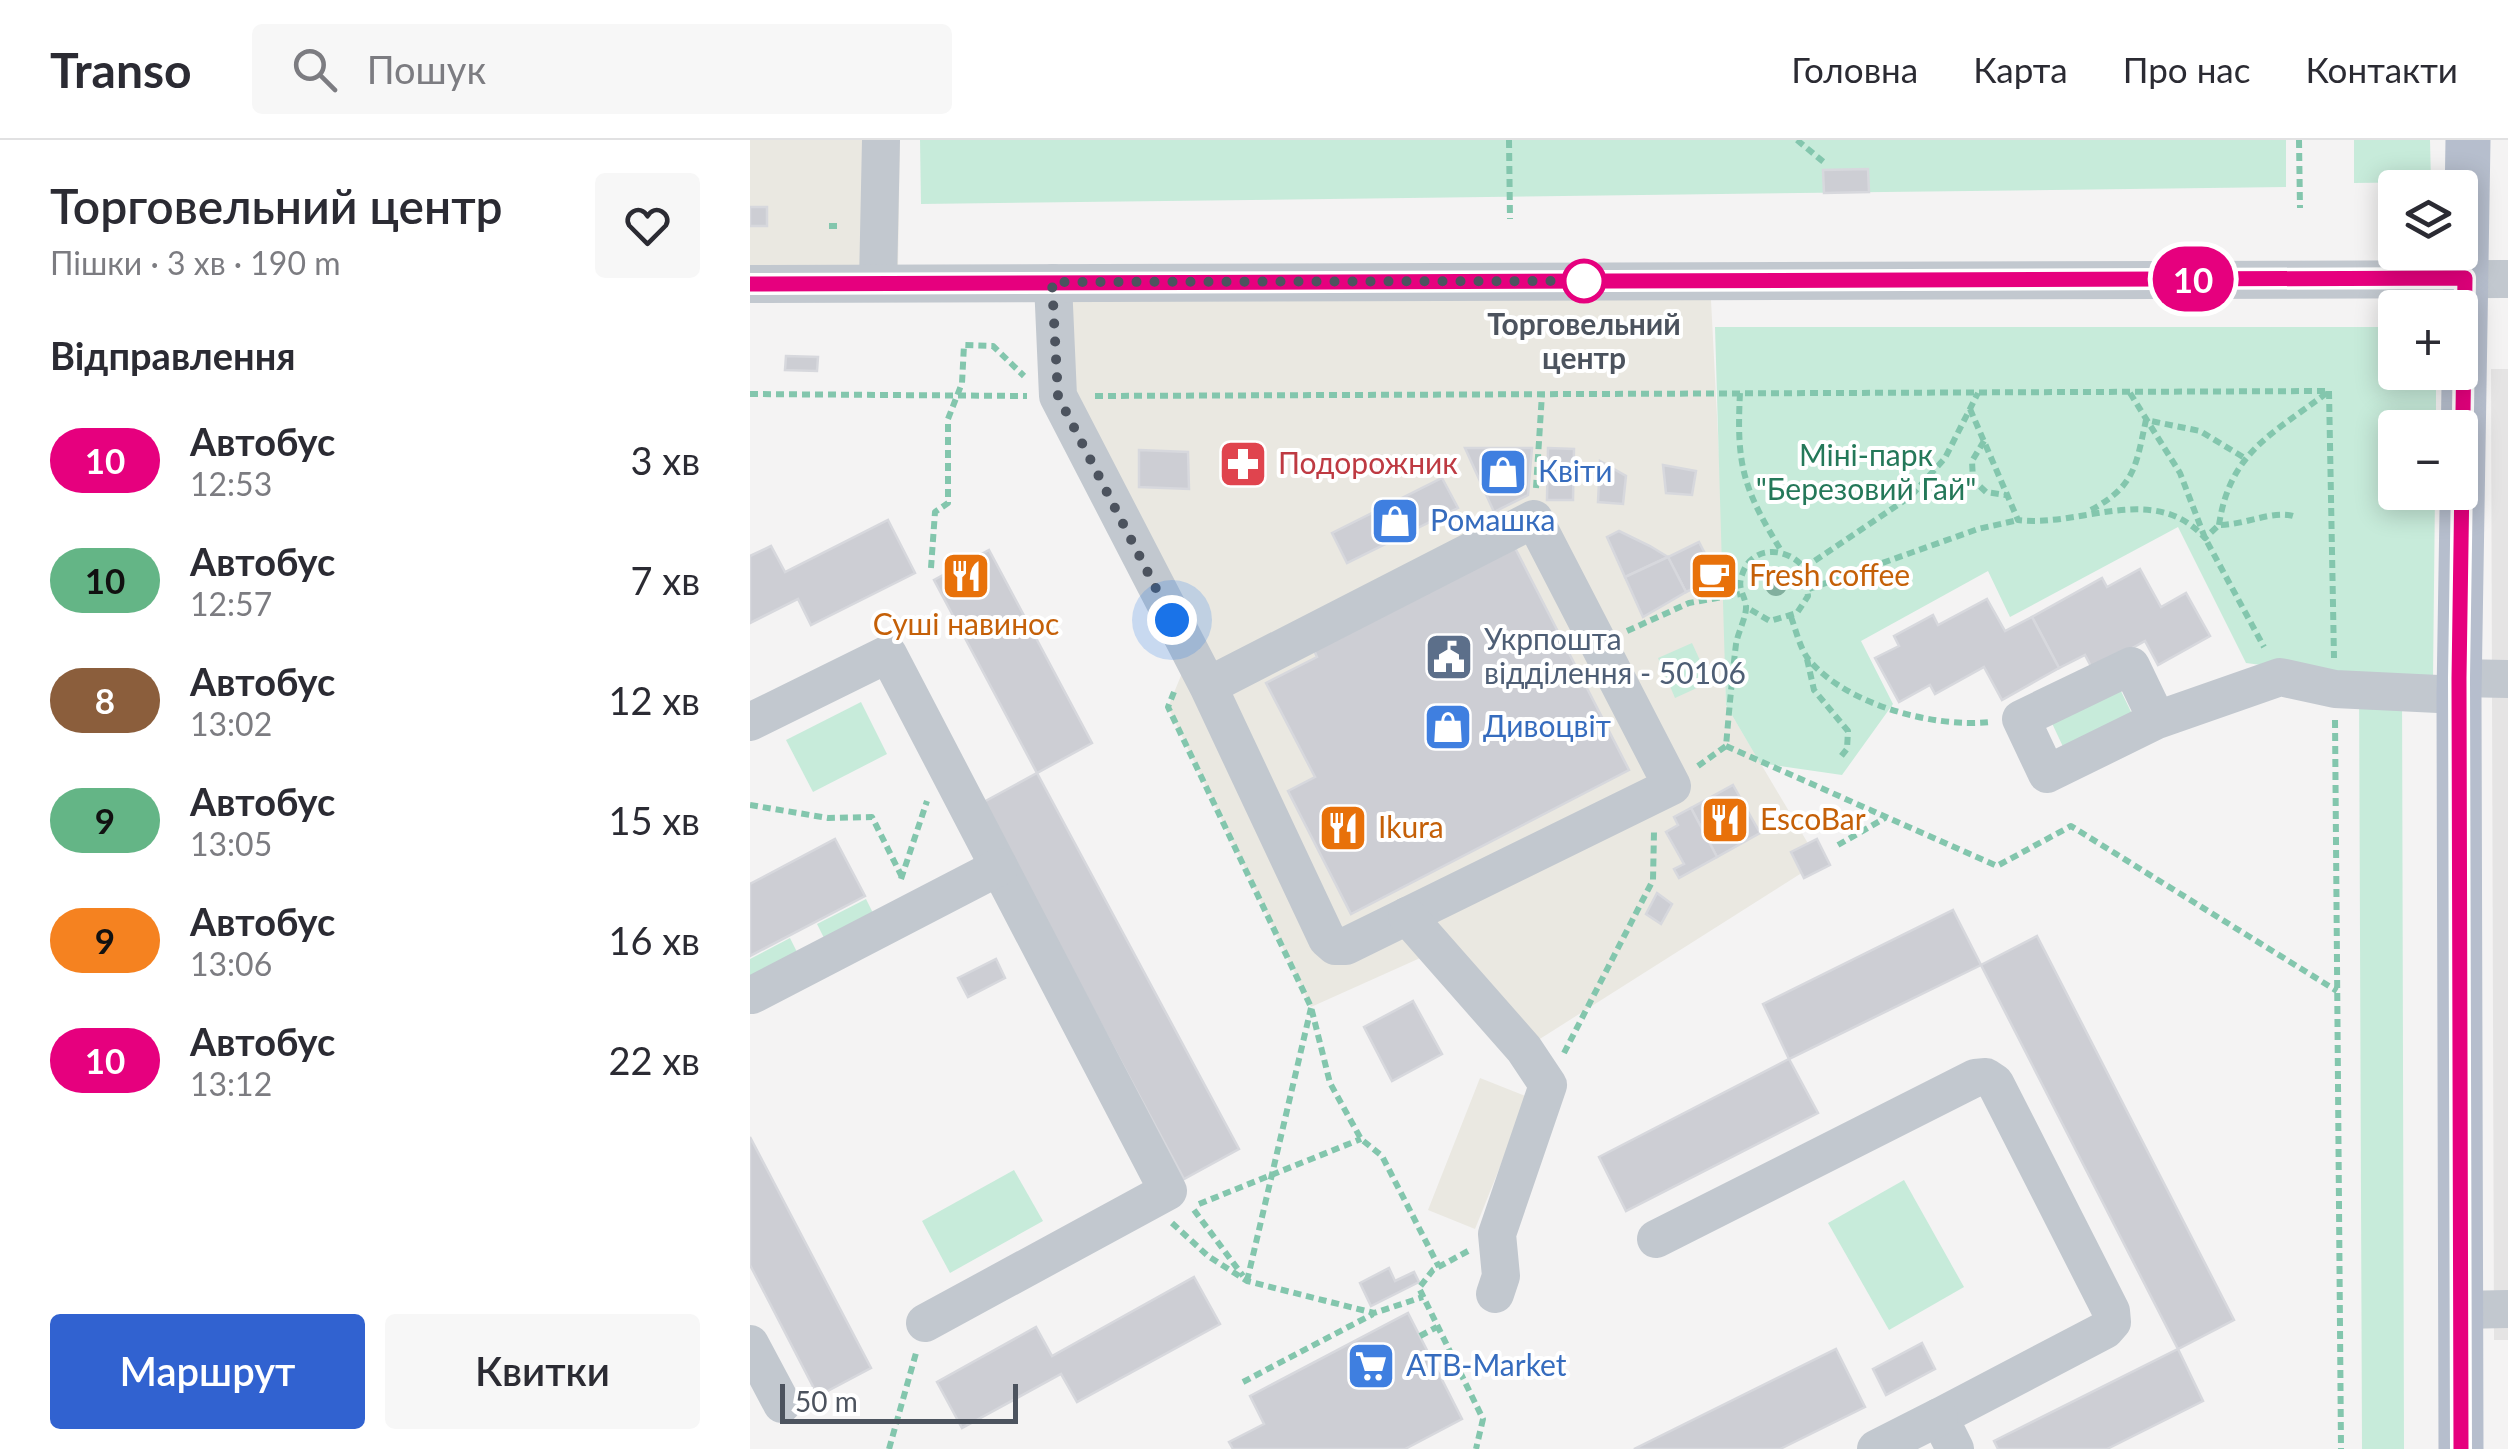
<!DOCTYPE html>
<html lang="uk">
<meta charset="utf-8">
<style>
:root{--surface:#fff;--page:#f7f7f7;--text:#2b2b33;--muted:#7c7c81;--line:#e1e1e2;--accent:#3162d0}
body{margin:0;font-family:Lato,sans-serif;background:var(--page);color:var(--text);height:100vh;display:flex;flex-direction:column;font-size:38px;white-space:nowrap}
*{box-sizing:border-box;margin:0}
p{font-size:32px;color:var(--muted)}
.icon{flex:none;width:55px;height:55px;fill:none;stroke:currentColor;stroke-width:2;stroke-linecap:round;stroke-linejoin:round}
.map{position:relative;flex:1;overflow:hidden}
.side{display:flex;flex-direction:column;background:var(--surface);width:750px}
.side>*{flex:none}
.badge{padding:0 20px;border-radius:32px;font-size:35px;line-height:65px}
.buttons{position:absolute;left:1628px;top:30px;display:grid;gap:20px}
.buttons a{display:grid;place-items:center;width:100px;height:100px;border-radius:10px;background:var(--surface);box-shadow:0 5px 25px #0003;font-size:50px}
.scale{position:absolute;left:30px;bottom:25px;width:238px;box-sizing:border-box;padding-left:10px;border:5px solid #4c535e;border-top:0;font-size:28px;line-height:35px;white-space:nowrap;color:#4c535e;-webkit-text-stroke:8px #fff;paint-order:stroke}
.you{position:absolute;width:50px;height:50px;margin:-25px;border:8px solid #fff;border-radius:50%;background:#1a73e8;box-shadow:0 0 0 15px #1a73e833}
.map>.badge{position:absolute;translate:-50% -50%;box-shadow:0 0 0 5px #fff}
h2{padding:0 50px;font-size:38px;line-height:90px}
.round{display:grid;place-items:center;flex:none;width:105px;height:105px;border-radius:10px;background:var(--page)}
.head{display:flex;align-items:center;justify-content:space-between;height:170px;padding:0 50px}
h1{font-size:48px;font-weight:600;line-height:75px}
.button{display:flex;gap:20px;margin-top:auto;padding:20px 50px}
.button a{flex:1;height:115px;border-radius:10px;background:var(--accent);color:#fff;font-size:40px;font-weight:600;line-height:115px;text-align:center}
.button a+a{background:var(--page);color:var(--text)}
ul{padding:0;list-style:none}
li{display:flex;align-items:center;gap:30px;height:120px;padding:0 50px}
li div{flex:1}
li b{display:block;font-size:38px}
li em{font-style:normal}
li .badge{min-width:110px;font-weight:700;text-align:center}
header{display:flex;align-items:center;gap:60px;box-sizing:border-box;height:140px;padding:0 50px;background:var(--surface);border-bottom:2px solid var(--line)}
header strong{font-size:48px}
nav{display:flex;gap:55px;margin-inline-start:auto;font-size:35px}
.search{width:700px;height:90px;background:var(--page);display:flex;align-items:center;gap:25px;box-sizing:border-box;padding:0 35px;border-radius:10px;color:var(--muted);font-size:38px}
main{display:flex;flex:1;min-height:0}
.map>svg:first-child{display:block}
.commercial{fill:#eae8e1}
.education{fill:#e5e4e4}
.green{fill:#c7ebda}
.building{fill:#cdced4;stroke:#d7d8dd;stroke-width:2.5}
.lines{fill:none;stroke-linecap:round;stroke-linejoin:round}
.path{stroke:#83c6ad;stroke-width:6;stroke-dasharray:8 5;stroke-linecap:butt}
.minor{stroke:#c2c8cf;stroke-width:38}
.major{stroke:#b6becd;stroke-width:45}
.tree{fill:#82af9e}
.line-casing{stroke:#fff;stroke-width:22}
.line{stroke:#e6007e;stroke-width:15}
.walk{stroke:#4c535e;stroke-width:10;stroke-dasharray:0 18}
.stop-dot{fill:#fff;stroke:#e6007e;stroke-width:5}
.labels{text-anchor:middle;stroke-width:8;stroke-linejoin:round;paint-order:stroke}
.stop-label{font-size:30px;font-weight:bold;fill:#4c535e;stroke:#fff}
.park-label{font-size:30px;fill:#247859;stroke:#fff}
.health-label{font-size:30px;fill:#be3a42;stroke:#fff;text-anchor:start}
.shop-label{font-size:30px;fill:#366cbe;stroke:#fff;text-anchor:start}
.food-label{font-size:30px;fill:#c56008;stroke:#fff;text-anchor:start}
.service-label{font-size:30px;fill:#4e5e75;stroke:#fff;text-anchor:start}
</style>
<header>
<strong>Transo</strong>
<div class="search"><svg class="icon" aria-label="search" viewBox="0 0 24 24"><circle cx="10" cy="10" r="6"/><path d="M15 15l6 6"/></svg>Пошук</div>
<nav><a>Головна</a><a>Карта</a><a>Про нас</a><a>Контакти</a></nav>
</header>
<main>
<section class="side">
<div class="head"><div><h1>Торговельний центр</h1><p>Пішки · 3 хв · 190 m</p></div><a class="round"><svg class="icon" aria-label="heart" viewBox="0 0 24 24"><path d="M12 20l-8-8c-3-5 5-10 8-4 3-6 11-1 8 4z"/></svg></a></div>
<h2>Відправлення</h2>
<ul>
<li><span class="badge" style="background:#e6007e;color:#fff">10</span><div><b>Автобус</b><p>12:53</p></div><em>3 хв</em></li>
<li><span class="badge" style="background:#64b586;color:#111">10</span><div><b>Автобус</b><p>12:57</p></div><em>7 хв</em></li>
<li><span class="badge" style="background:#8b5e3c;color:#fff">8</span><div><b>Автобус</b><p>13:02</p></div><em>12 хв</em></li>
<li><span class="badge" style="background:#64b586;color:#111">9</span><div><b>Автобус</b><p>13:05</p></div><em>15 хв</em></li>
<li><span class="badge" style="background:#f58220;color:#111">9</span><div><b>Автобус</b><p>13:06</p></div><em>16 хв</em></li>
<li><span class="badge" style="background:#e6007e;color:#fff">10</span><div><b>Автобус</b><p>13:12</p></div><em>22 хв</em></li>
</ul>
<div class="button"><a>Маршрут</a><a>Квитки</a></div>
</section>
<div class="map">
<svg width="1758" height="1309" viewBox="0 0 1758 1309">
<rect width="100%" height="100%" fill="#f4f3f3"/>
<g class="commercial">
<polygon points="0,0 150,0 148,130 0,130"/>
<polygon points="960,141 973,392 976,565 1069,722 774,909 688,810 561,867 418,567 440,514 308,256 303,143"/>
<polygon points="730,938 778,957 725,1089 678,1070"/>
</g>
<polygon class="education" points="1741,229 1758,229 1758,1200 1744,1200"/>
<g class="green">
<polygon points="170,0 1536,0 1536,47 171,64"/>
<polygon points="1604,0 1680,0 1681,42 1604,43"/>
<polygon points="965,187 1645,187 1645,232 1686,233 1686,287 1645,288 1645,352 1685,353 1683,539 1652,539 1654,1309 1612,1309 1609,538 1496,523 1428,387 1260,477 1238,431 1111,501 1143,564 1092,635 1010,623 976,565"/>
<polygon points="942,503 960,542 925,558 908,518"/>
<polygon points="1368,545 1384,578 1315,611 1300,579"/>
<polygon points="111,562 137,614 63,652 36,600"/>
<polygon points="116,759 124,775 75,800 67,784"/>
<polygon points="40,798 48,814 0,839 0,819"/>
<polygon points="264,1030 293,1081 200,1133 172,1081"/>
<polygon points="1154,1040 1214,1147 1139,1190 1078,1083"/>
</g>
<g class="building">
<polygon points="1118,29 1119,52 1074,53 1073,30"/>
<rect x="0" y="67" width="17" height="19"/>
<polygon points="36,216 68,217 67,231 35,230"/>
<polygon points="715,308 782,308 778,355 744,372"/>
<polygon points="798,308 824,309 823,360 797,360"/>
<polygon points="389,310 438,312 439,349 389,347"/>
<polygon points="850,321 876,336 873,364 848,362"/>
<polygon points="913,325 946,331 942,355 916,353"/>
<polygon points="692,338 708,368 597,423 582,393"/>
<polygon points="138,380 165,433 61,485 48,459 0,483 0,416 21,406 35,432"/>
<polygon points="869,391 900,406 918,417 875,437 857,397"/>
<polygon points="949,402 967,437 936,452 918,417"/>
<polygon points="763,404 879,630 601,774 538,651 565,637 516,543 567,517 563,508"/>
<polygon points="239,410 342,603 287,633 184,440"/>
<polygon points="918,417 936,452 893,477 875,437"/>
<polygon points="1390,429 1411,467 1436,453 1460,496 1408,525 1395,501 1343,530 1335,515 1309,528 1282,477 1352,438 1357,447"/>
<polygon points="1237,459 1255,491 1282,477 1309,528 1252,560 1234,527 1185,554 1180,545 1149,562 1125,518 1149,506 1144,496 1183,475 1188,485"/>
<polygon points="287,633 489,1009 434,1039 232,663"/>
<polygon points="983,645 1010,693 967,717 941,668"/>
<polygon points="941,668 967,717 929,738 924,729 934,724 916,692 928,685 924,677"/>
<polygon points="85,699 115,756 0,816 0,744"/>
<polygon points="1067,699 1080,725 1054,738 1041,712"/>
<polygon points="907,753 922,764 911,784 896,774"/>
<polygon points="1203,770 1231,825 1039,919 1013,864"/>
<polygon points="1287,796 1484,1180 1428,1209 1231,825"/>
<polygon points="246,819 255,838 218,857 208,838"/>
<polygon points="663,861 692,914 642,941 614,887"/>
<polygon points="1039,919 1068,973 876,1071 849,1017"/>
<polygon points="0,997 121,1228 68,1256 0,1125"/>
<polygon points="639,1128 645,1141 664,1132 669,1142 621,1166 610,1143"/>
<polygon points="444,1137 470,1184 327,1262 311,1234 212,1288 187,1242 286,1187 302,1216"/>
<polygon points="658,1173 712,1279 655,1309 483,1309 479,1302 514,1284 500,1256"/>
<polygon points="1172,1203 1185,1229 1136,1255 1123,1229"/>
<polygon points="1086,1209 1115,1267 1030,1309 884,1309"/>
<polygon points="1428,1209 1453,1261 1357,1309 1248,1309 1244,1301"/>
</g>
<g class="lines">
<g class="path">
<polyline points="759,0 760,79"/>
<polyline points="1047,0 1076,24"/>
<polyline points="1549,0 1550,68"/>
<polyline points="79,86 92,86"/>
<polyline points="1579,251 1584,518"/>
<path d="M990 253C986 327 994 350 1032 412"/>
<polyline points="1380,253 1430,333 1455,398 1514,507"/>
<polyline points="0,254 277,256"/>
<polyline points="345,256 1579,251"/>
<path d="M1220 269 1268 380C1330 388 1404 341 1455 398L1469 385C1495 385 1523 370 1543 376"/>
<polyline points="1234,301 1222,321 1223,340 1236,352 1256,355"/>
<polyline points="786,348 792,254"/>
<path d="M1341 370C1385 346 1386 326 1396 280L1450 291 1493 317"/>
<path d="M1469 385C1480 311 1523 294 1578 252"/>
<polyline points="181,428 185,372 198,363 198,279 212,243 214,205 243,206 274,236"/>
<polyline points="1054,428 1161,356 1195,318 1228,253"/>
<polyline points="1059,449 1228,389 1268,380"/>
<path d="M1041 477C1046 490 1050 509 1059 520 1097 565 1184 588 1240 582"/>
<polyline points="877,491 939,463 990,454"/>
<polyline points="1057,519 1064,550 1098,591 1097,609 1089,619"/>
<polyline points="424,552 418,567 561,867 580,943 611,999 632,1016 689,1127"/>
<polyline points="1585,580 1591,1309"/>
<polyline points="976,606 1247,726 1321,686 1587,851"/>
<path d="M948 626 976 606C979 572 982 538 986 504 988 492 997 476 996 465 994 454 987 448 992 435 1001 405 1037 406 1054 428L1058 456 1047 473 1020 481 996 467"/>
<polyline points="0,665 78,678 122,677 154,741"/>
<polyline points="1088,705 1135,678"/>
<polyline points="151,739 177,661"/>
<polyline points="814,913 903,740 904,692"/>
<polyline points="449,1064 611,999"/>
<polyline points="444,1070 493,1136"/>
<polyline points="422,1083 458,1116 497,1141 624,1173 673,1157"/>
<polyline points="718,1111 683,1130 669,1148 733,1279 726,1309"/>
<polyline points="497,1141 561,868"/>
<polyline points="670,1196 687,1187"/>
<polyline points="493,1242 623,1174"/>
<polyline points="139,1309 166,1213"/>
</g>
<g class="minor">
<polyline points="128,143 131,0"/>
<polyline points="303,143 308,256 458,546 577,799 585,806 596,806 922,646 784,379 458,546"/>
<polyline points="0,144 1758,139"/>
<polyline points="1709,538 1758,539"/>
<polyline points="1407,580 1381,526 1271,579 1297,634 1407,580 1530,537 1585,549 1709,555"/>
<polyline points="0,582 138,514 418,1051 175,1183"/>
<polyline points="657,776 774,909 798,945 747,1094 751,1136 745,1154"/>
<polyline points="2,855 249,727"/>
<polyline points="906,1099 1225,938 1236,937 1245,943 1361,1171 1362,1182 1355,1190 1189,1277 1205,1309"/>
<polyline points="1710,1170 1758,1169"/>
<polyline points="0,1204 32,1264"/>
<polyline points="1126,1309 1189,1277"/>
</g>
<polyline class="major" points="1711,1309 1709,555 1718,0"/>
</g>
<circle class="tree" cx="1026" cy="445" r="11"/>
<g class="lines">
<g class="line-casing">
<polyline id="line" points="0,144 1715,138 1709,538 1711,1309"/>
</g>
<use href="#line" class="line"/>
<polyline class="walk" points="422,480 308,256 302,142 834,141"/>
</g>
<defs>
<g id="pharmacy-square" transform="scale(2.5)"><rect x="-9" y="-9" width="18" height="18" rx="4" fill="#e0444e" stroke="#fff"/><path d="M-2-6h4v4h4v4h-4v4h-4v-4h-4v-4h4Z" fill="#fff"/></g>
<g id="shop-square" transform="scale(2.5)"><rect x="-9" y="-9" width="18" height="18" rx="4" fill="#3f7fe0" stroke="#fff"/><path d="M-5-2.5h2.3a2.7 3.5 0 0 1 5.4 0H5L5.5 6h-11ZM-1.5-2.5h3a1.5 2.3 0 0 0-3 0Z" fill="#fff"/></g>
<g id="restaurant-square" transform="scale(2.5)"><rect x="-9" y="-9" width="18" height="18" rx="4" fill="#e8710a" stroke="#fff"/><path d="M-5-6h1v4h1v-4h1v4h1v-4h1v5L-1.5 .5V6h-2V.5L-5-1ZM5-6V6H3V1.5H1.5Q1.5-4 5-6Z" fill="#fff"/></g>
<g id="cafe-square" transform="scale(2.5)"><rect x="-9" y="-9" width="18" height="18" rx="4" fill="#e8710a" stroke="#fff"/><path d="M-5.5-4.5H6V0H3Q3 3.5 0 3.5H-2.5Q-5.5 3.5-5.5 0ZM3-3.2v2h1.7v-2ZM-6 4.5H4V6H-6Z" fill="#fff"/></g>
<g id="civic-square" transform="scale(2.5)"><rect x="-9" y="-9" width="18" height="18" rx="4" fill="#5c6f8a" stroke="#fff"/><path d="M-.6-6.5H3V-4.5H.6V-3L4-1V1h2V6H-6V1h2V-1L-.6-3ZM-1.2 2.5V6h2.4V2.5Z" fill="#fff"/></g>
<g id="supermarket-square" transform="scale(2.5)"><rect x="-9" y="-9" width="18" height="18" rx="4" fill="#3f7fe0" stroke="#fff"/><path d="M-6-5.5h2.5l.6 2H6L4.5 2H-2.5L-4.4-4H-6ZM-1.5 3.2a1.3 1.3 0 1 0 .1 0ZM3 3.2a1.3 1.3 0 1 0 .1 0Z" fill="#fff"/></g>
</defs>
<g fill-rule="evenodd">
<use href="#pharmacy-square" x="493" y="324"/>
<use href="#shop-square" x="753" y="332"/>
<use href="#shop-square" x="645" y="381"/>
<use href="#restaurant-square" x="216" y="436"/>
<use href="#cafe-square" x="964" y="436"/>
<use href="#civic-square" x="699" y="517"/>
<use href="#shop-square" x="698" y="587"/>
<use href="#restaurant-square" x="975" y="680"/>
<use href="#restaurant-square" x="593" y="688"/>
<use href="#supermarket-square" x="621" y="1226"/>
</g>
<circle class="stop-dot" cx="834" cy="141" r="20"/>
<g class="labels">
<g class="stop-label">
<text x="834" y="195">Торговельний<tspan x="834" dy="34">центр</tspan></text>
</g>
<g class="park-label">
<text x="1116" y="326">Міні-парк<tspan x="1116" dy="34">"Березовий Гай"</tspan></text>
</g>
<g class="health-label">
<text x="528" y="334">Подорожник</text>
</g>
<g class="shop-label">
<text x="788" y="342">Квіти</text>
<text x="680" y="391">Ромашка</text>
<text x="733" y="597">Дивоцвіт</text>
<text x="656" y="1236">ATB-Market</text>
</g>
<g class="food-label">
<text x="999" y="446">Fresh coffee</text>
<text x="216" y="495" text-anchor="middle">Суші навинос</text>
<text x="1010" y="690">EscoBar</text>
<text x="628" y="698">Ikura</text>
</g>
<g class="service-label">
<text x="734" y="510">Укрпошта<tspan x="734" dy="34">відділення - 50106</tspan></text>
</g>
</g>
</svg>
<div class="buttons">
<a><svg class="icon" aria-label="layers" viewBox="0 0 24 24"><path d="M12 4l9 5-9 5-9-5zM3 14l9 5 9-5"/></svg></a>
<a>+</a>
<a>−</a>
</div>
<div class="scale">50 m</div>
<div class="you" style="left:422px;top:480px"></div>
<b class="badge" style="left:1443px;top:139px;background:#e6007e;color:#fff">10</b>
</div>
</main>
